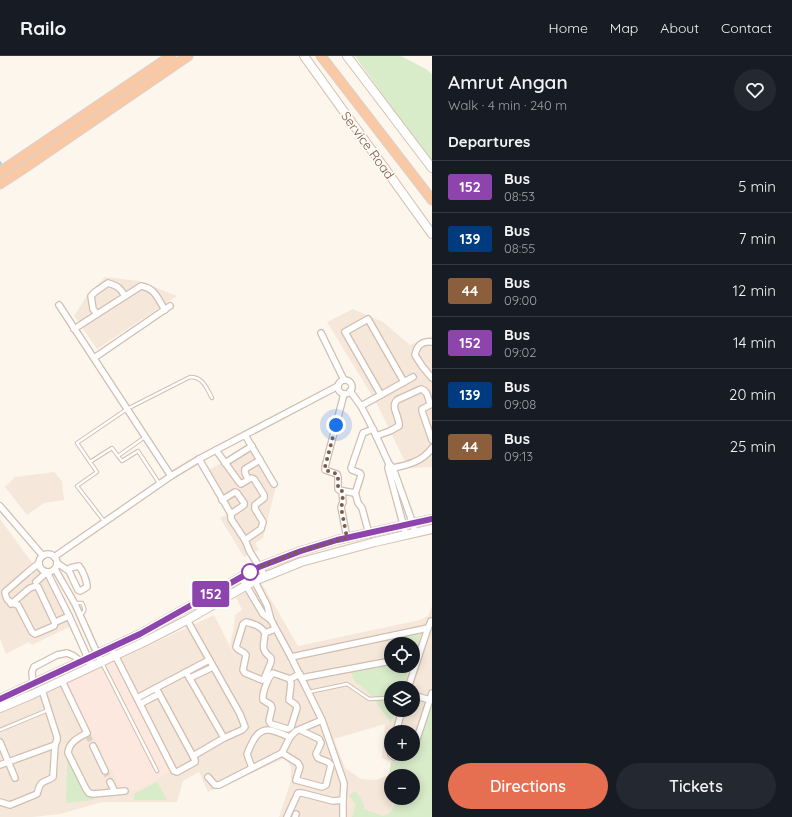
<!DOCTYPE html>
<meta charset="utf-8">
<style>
:root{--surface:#171b24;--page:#242831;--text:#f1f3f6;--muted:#9ea1a6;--line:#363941;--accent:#e76f51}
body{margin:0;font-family:Quicksand,sans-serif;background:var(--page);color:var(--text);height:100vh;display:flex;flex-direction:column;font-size:15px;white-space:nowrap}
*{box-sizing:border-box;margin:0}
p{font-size:13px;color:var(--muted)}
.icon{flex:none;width:22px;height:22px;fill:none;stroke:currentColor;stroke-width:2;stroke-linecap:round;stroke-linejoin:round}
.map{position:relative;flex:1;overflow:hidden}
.drawer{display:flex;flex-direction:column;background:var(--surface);width:360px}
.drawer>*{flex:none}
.badge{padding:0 8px;border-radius:3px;font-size:14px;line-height:26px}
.buttons{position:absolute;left:384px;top:581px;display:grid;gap:8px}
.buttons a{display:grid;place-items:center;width:36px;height:36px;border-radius:50%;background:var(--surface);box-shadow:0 2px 10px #0003;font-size:20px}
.you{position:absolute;width:20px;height:20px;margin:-10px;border:3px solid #fff;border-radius:50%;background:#1a73e8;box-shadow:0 0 0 6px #1a73e833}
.map>.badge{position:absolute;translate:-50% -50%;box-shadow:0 0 0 2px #fff}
h2{padding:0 16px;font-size:15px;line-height:36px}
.round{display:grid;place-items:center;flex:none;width:42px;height:42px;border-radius:21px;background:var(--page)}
.overview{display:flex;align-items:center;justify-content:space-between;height:68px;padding:0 16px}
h1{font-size:19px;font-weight:600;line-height:30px}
.cta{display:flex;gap:8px;margin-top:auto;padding:8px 16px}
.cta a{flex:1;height:46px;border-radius:24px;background:var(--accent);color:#fff;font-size:16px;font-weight:600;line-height:46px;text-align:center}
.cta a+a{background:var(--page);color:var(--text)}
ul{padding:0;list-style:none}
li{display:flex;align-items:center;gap:12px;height:52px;padding:0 16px;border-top:1px solid var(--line)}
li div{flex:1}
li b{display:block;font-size:15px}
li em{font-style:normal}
li .badge{min-width:44px;font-weight:700;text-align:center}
header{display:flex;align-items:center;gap:24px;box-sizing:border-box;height:56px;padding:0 20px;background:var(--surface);border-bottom:1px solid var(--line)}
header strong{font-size:19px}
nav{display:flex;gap:22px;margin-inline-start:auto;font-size:14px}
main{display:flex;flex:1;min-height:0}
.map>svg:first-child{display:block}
.residential{fill:#f5e8da;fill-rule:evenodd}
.commercial{fill:#fde8e0}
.green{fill:#d8ecc9}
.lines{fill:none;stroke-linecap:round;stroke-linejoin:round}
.stream{stroke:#a5d3da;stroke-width:2}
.minor-tunnel{stroke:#dcd0c4;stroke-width:5.5;stroke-dasharray:5.5 3;stroke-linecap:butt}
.service-casing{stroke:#d1beb0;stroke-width:4.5}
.minor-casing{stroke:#d1beb0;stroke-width:8}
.secondary-casing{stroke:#d6c0b0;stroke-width:10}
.trunk-casing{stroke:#dad1cd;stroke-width:11}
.service{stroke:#fff;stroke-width:2.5}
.minor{stroke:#fff;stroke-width:5.5}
.secondary{stroke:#fff;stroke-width:8}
.trunk{stroke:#f9c8a4;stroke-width:9}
.line-casing{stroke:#fff;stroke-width:9}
.line{stroke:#8e44ad;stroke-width:6}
.walk{stroke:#7a5c4d;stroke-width:4;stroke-dasharray:0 7.2}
.stop-dot{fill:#fff;stroke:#8e44ad;stroke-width:2}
.labels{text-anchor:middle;stroke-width:3.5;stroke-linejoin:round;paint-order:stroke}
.street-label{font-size:13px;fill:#7a5c4d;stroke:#fffaf3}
</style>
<header>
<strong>Railo</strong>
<nav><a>Home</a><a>Map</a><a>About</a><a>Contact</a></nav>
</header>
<main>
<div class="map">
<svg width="432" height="761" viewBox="0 0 432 761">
<rect width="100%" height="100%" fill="#fdf6ec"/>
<g class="residential">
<polygon points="105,221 139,225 177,240 97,293 74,260 88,238"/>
<polygon points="353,253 383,266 410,289 432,280 432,411 408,412 377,348 327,266"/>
<polygon points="253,387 277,426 263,482 255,487 259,494 244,501 220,462 227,458 203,418"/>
<polygon points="54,416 62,425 64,444 44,447 27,459 5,431 15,421"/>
<polygon points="0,463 24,496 44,521 57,541 71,570 32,589 29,586 6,598 0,583"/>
<path d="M262 528 298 590 420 564 428 560 432 550V648L415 700 391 706 382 702 385 668 334 683 345 712 361 723 376 724 389 719 391 726V742H395L397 748V761H279L291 725V711L285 702 208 736 199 716 183 725 177 746H102L60 758 33 761H0V657L66 628 169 715 114 606 214 559 240 610 230 589 234 571 235 559 242 554 236 541ZM391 588H413V610H391ZM391 632H413V654H391ZM391 676H413V698H391Z"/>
</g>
<polygon class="commercial" points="114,606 170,715 136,735 122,734 66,628"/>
<g class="green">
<polygon points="355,0 401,0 426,13 432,18 432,104 393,53"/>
<polygon points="421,578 413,602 413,588 397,588 396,583"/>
<path d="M391 607V610H410L403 632H391V654H395L391 667C380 652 370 634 354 625L351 615Z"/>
<polygon points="432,648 432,761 352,761 356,749 349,739 356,735 364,748 364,753 383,760 389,758 396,748 395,742 413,742 413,720 391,720 391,727 389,719 391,706 415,700"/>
<polygon points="71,702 94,744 66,747 67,704"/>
<polygon points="157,726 167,744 134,744 134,738"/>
</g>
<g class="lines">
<polyline class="stream" points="0,106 1,108"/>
<g class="minor-tunnel">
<polyline points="88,680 93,690"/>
<polyline points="105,715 110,726"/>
</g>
<g class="service-casing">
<g id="service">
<path d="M145 381 118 400 112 392 90 406 77 387 127 353 190 321C203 321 206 331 212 342"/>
<polyline points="118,400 122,405 138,395 159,427"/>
<polyline points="90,406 97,416 77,430 104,465"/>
<path d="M76 547H82C85 553 86 555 80 559"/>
<polyline points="102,607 157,715"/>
<polyline points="400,632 402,628"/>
<polyline points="309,636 347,628 369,643 388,642 391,640"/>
<polyline points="0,674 48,654"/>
</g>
</g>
<g class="minor-casing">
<g id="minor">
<polyline points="59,249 171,420"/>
<path d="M97 258 93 253 91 240 95 236 108 227C118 230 120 232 125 240"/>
<path d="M74 273 141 230C155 232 158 243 165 254"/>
<polyline points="321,277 344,324"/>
<path d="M432 286C422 285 417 289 415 299L422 310 432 322"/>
<polyline points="94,302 170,250"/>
<circle cx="345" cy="331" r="7"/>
<polyline points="350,335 361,350 373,373 389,408 393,412 413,468 415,477"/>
<polyline points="344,338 325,411 325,414 337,418 338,421 338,433 339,434 354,437 356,435 361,419 360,417 352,414 351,412 363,377 373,373"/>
<polyline points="381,339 345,276 368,263 404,326"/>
<polyline points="361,350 413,321"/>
<polyline points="245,379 274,428"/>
<path d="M376 380 390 375 399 370C400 361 390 351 397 344L421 333C428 335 428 342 430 348V349L422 353V355L432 384"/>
<polyline points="216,394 239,426 241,428 251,422 254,423 264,439 264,442 255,449 255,453 263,466 261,473 245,484"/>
<polyline points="199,403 231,458 231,463 245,484 250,496 265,520"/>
<polyline points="225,407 252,390"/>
<polyline points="389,408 388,412 406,479"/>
<path d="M393 412C408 409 423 405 432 392"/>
<polyline points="248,423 245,417 245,413 260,404"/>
<polyline points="342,435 343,446 341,451 347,482"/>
<polyline points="355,436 358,447 362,452 369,478"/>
<polyline points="222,444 235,436 237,437 244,447 244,449 231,458"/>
<polyline points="0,450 43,500"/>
<circle cx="48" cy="507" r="9"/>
<polyline points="54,501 171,420 199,403 338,330"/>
<path d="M57 507 69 515 78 534 80 535 87 531C87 525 83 515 79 510L70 512 69 515"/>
<polyline points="55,513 75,548 101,606"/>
<polyline points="241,521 263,558 271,564 267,549 253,522"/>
<polyline points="36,526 47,516 69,560 92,611"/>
<path d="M11 548 30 532 36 530 38 531 55 567 54 570 35 578 32 576 18 549C10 547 6 545 5 536L28 516 39 507"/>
<polyline points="187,564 240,658 245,671 242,674 224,682 193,700"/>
<polyline points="271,564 291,601 322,664 344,727 343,744 333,745 302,737 298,737 287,761"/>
<polyline points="58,565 69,560"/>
<polyline points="428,572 431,565 432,565"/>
<path d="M265 577C261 570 254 568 246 566L243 568 236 591C238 595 244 595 246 599L243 614 245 617 262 624 264 623 271 606V602C260 593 264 590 265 577L275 573"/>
<polyline points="113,597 115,599 174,715 177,716 195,706 195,704 156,632"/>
<polyline points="291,601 428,572 408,632"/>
<polyline points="186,616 224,682"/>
<polyline points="190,622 213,611"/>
<polyline points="301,622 391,605"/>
<path d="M290 623 273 617C268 621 262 637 263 644L271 649 272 652 269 665 271 668 288 673 291 671 297 652 296 649 289 644 291 628 290 623 300 618"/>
<path d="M62 625 87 677C78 682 69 686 68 697L86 733 89 737 93 738 125 735"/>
<polyline points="33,628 32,616 34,611 57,599 67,597 74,600 80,605"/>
<polyline points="413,639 430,644"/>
<polyline points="137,642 209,604"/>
<polyline points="140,648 159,638"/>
<polyline points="396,676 402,654"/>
<polyline points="0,686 15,722"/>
<polyline points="93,690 105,715"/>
<polyline points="413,695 432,637"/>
<polyline points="282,697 298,707 300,711 296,724 322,731 326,729 331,709 328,706 318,702 316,698 321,687 319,683 300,674"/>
<polyline points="391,697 391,699 394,701 406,698"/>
<polyline points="0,709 55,689"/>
<path d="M252 712 247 698C251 689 256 673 269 674 275 674 283 679 290 681"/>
<polyline points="208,721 215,729 219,729 282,697 290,681 296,675 322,664"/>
<polyline points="110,726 115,736"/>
<path d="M0 746 10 749 37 738C38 735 39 730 41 728 43 725 50 724 53 721L55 689 57 684V681L42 634"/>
<polyline points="295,761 296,758"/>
<polyline points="343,761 343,744"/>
</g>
</g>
<g class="secondary-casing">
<g id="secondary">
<polyline points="304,0 432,178"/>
<polyline points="347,0 432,112"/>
<polyline points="0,643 140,578 259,511 301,495 337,484 432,463"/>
<polyline points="0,652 31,639 144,586 187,564 254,525 301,506 375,486 432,473"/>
</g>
</g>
<g class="trunk-casing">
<g id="trunk">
<polyline points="321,0 432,144"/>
<polyline points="0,116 171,0"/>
<polyline points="0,128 26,111 188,0"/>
</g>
</g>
<use href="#service" class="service"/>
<use href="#minor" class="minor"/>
<use href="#secondary" class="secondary"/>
<use href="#trunk" class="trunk"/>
</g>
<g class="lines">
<g class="line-casing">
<polyline id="line" points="0,643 140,578 259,511 301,495 337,484 432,463"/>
</g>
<use href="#line" class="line"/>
<polyline class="walk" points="250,516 259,511 301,495 347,482 341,451 343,446 342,435 339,434 338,432 338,421 337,418 325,414 325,411 336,369"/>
</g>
<circle class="stop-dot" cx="250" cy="516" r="8"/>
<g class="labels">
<g class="street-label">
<text transform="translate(368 89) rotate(54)" y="5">Service Road</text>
</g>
</g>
</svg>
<div class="buttons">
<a><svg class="icon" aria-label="locate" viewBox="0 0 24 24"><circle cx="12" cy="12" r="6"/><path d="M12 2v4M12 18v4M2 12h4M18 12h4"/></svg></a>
<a><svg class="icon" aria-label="layers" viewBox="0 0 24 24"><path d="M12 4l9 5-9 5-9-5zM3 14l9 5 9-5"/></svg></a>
<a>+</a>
<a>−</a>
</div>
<div class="you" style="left:336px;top:369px"></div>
<b class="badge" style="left:211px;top:538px;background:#8e44ad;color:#fff">152</b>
</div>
<section class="drawer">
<div class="overview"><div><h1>Amrut Angan</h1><p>Walk · 4 min · 240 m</p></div><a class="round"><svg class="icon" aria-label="heart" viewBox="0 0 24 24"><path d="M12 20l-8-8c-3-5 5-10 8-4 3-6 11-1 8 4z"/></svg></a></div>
<h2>Departures</h2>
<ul>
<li><span class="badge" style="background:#8e44ad;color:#fff">152</span><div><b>Bus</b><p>08:53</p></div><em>5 min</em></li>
<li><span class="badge" style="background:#003b80;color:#fff">139</span><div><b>Bus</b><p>08:55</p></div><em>7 min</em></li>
<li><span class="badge" style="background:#8b5e3c;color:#fff">44</span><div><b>Bus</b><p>09:00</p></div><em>12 min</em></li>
<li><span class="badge" style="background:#8e44ad;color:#fff">152</span><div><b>Bus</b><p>09:02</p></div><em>14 min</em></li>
<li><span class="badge" style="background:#003b80;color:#fff">139</span><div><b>Bus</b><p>09:08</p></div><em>20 min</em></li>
<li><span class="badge" style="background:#8b5e3c;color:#fff">44</span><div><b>Bus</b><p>09:13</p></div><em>25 min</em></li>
</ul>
<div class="cta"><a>Directions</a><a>Tickets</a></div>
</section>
</main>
